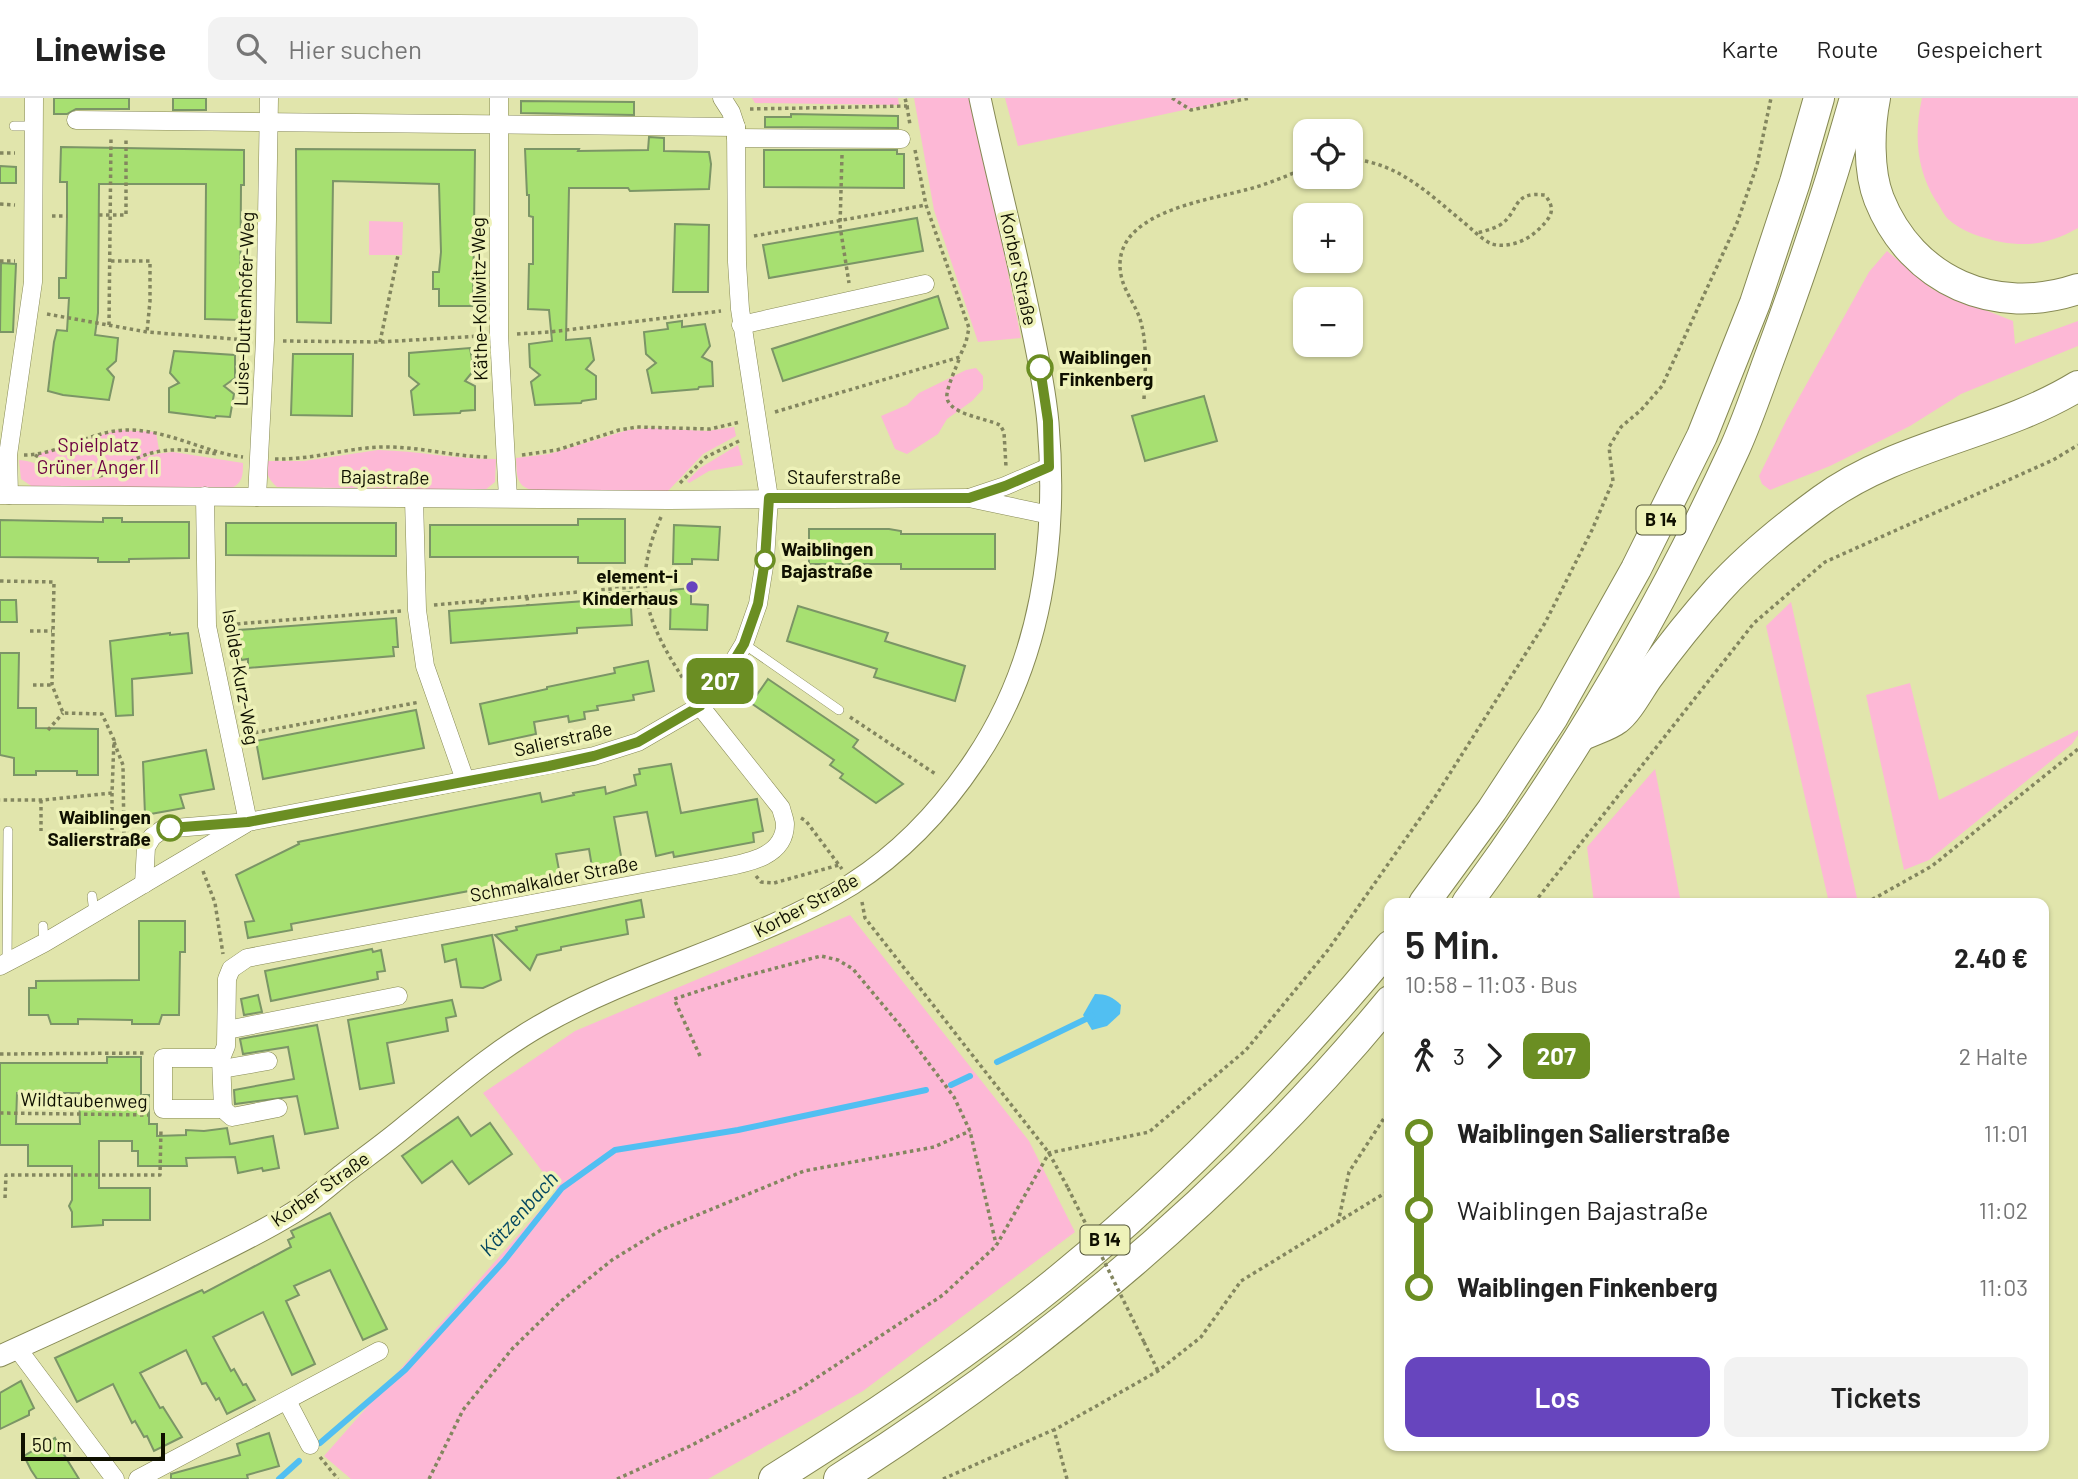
<!DOCTYPE html>
<html lang="de">
<meta charset="utf-8">
<style>
:root{--surface:#fff;--page:#f2f2f2;--text:#222;--muted:#767676;--line:#e0e0e0;--accent:#6745be}
body{margin:0;font-family:Barlow,sans-serif;background:var(--page);color:var(--text);height:100vh;display:flex;flex-direction:column;font-size:26px;white-space:nowrap}
*{box-sizing:border-box;margin:0}
p{font-size:23px;color:var(--muted)}
.icon{flex:none;width:38px;height:38px;fill:none;stroke:currentColor;stroke-width:2;stroke-linecap:round;stroke-linejoin:round}
.map{position:relative;flex:1;overflow:hidden}
.panel{position:absolute;left:1384px;top:800px;width:665px;height:553px;display:flex;flex-direction:column;background:var(--surface);border-radius:14px;box-shadow:0 2px 5px #0004}
.panel>*{flex:none}
.badge{padding:0 14px;border-radius:10px;font-size:24px;line-height:46px}
.buttons{position:absolute;left:1293px;top:21px;display:grid;gap:14px}
.buttons a{display:grid;place-items:center;width:70px;height:70px;border-radius:14px;background:var(--surface);box-shadow:0 2px 5px #0004;font-size:35px}
.scale{position:absolute;left:21px;bottom:18px;width:144px;box-sizing:border-box;padding-left:7px;border:4px solid #0f1000;border-top:0;font-size:19px;line-height:24px;white-space:nowrap;color:#0f1000;-webkit-text-stroke:5px #eef2b9;paint-order:stroke}
.map>.badge{position:absolute;translate:-50% -50%;box-shadow:0 0 0 4px #fff}
.legs{display:flex;align-items:center;gap:10px;height:77px;padding:0 21px;font-size:23px}
.legs p{margin-inline-start:auto}
.overview{display:flex;align-items:center;justify-content:space-between;height:119px;padding:0 21px}
h1{font-size:38px;font-weight:600;line-height:52px}
.cta{display:flex;gap:14px;margin-top:auto;padding:14px 21px}
.cta a{flex:1;height:80px;border-radius:14px;background:var(--accent);color:#fff;font-size:28px;font-weight:600;line-height:80px;text-align:center}
.cta a+a{background:var(--page);color:var(--text)}
ul{padding:0 21px;list-style:none}
li{display:flex;align-items:center;gap:24px;height:77px;font-size:26px}
li i{display:grid;place-items:center;width:10px;height:100%;margin:0 9px;background:currentColor}
li i::after{content:'';width:18px;height:18px;margin:-9px;border:5px solid;border-radius:50%;background:var(--surface)}
li p{margin-inline-start:auto}
li:first-child i{background:linear-gradient(#0000 50%,currentColor 0)}
li:last-child i{background:linear-gradient(currentColor 50%,#0000 0)}
header{display:flex;align-items:center;gap:42px;box-sizing:border-box;height:98px;padding:0 35px;background:var(--surface);border-bottom:2px solid var(--line)}
header strong{font-size:33px}
nav{display:flex;gap:38px;margin-inline-start:auto;font-size:24px}
.search{width:490px;height:63px;background:var(--page);display:flex;align-items:center;gap:18px;box-sizing:border-box;padding:0 24px;border-radius:14px;color:var(--muted);font-size:26px}
.map>svg:first-child{display:block}
.green{fill:#fdb8d6}
.water{fill:#51bff2}
.lines{fill:none;stroke-linecap:round;stroke-linejoin:round}
.stream{stroke:#51bff2;stroke-width:6}
.building{fill:#a7e071;stroke:#7b9566;stroke-width:2;fill-rule:evenodd}
.service-casing{stroke:#868954;stroke-width:10}
.minor-casing{stroke:#868954;stroke-width:19}
.tertiary-casing{stroke:#868954;stroke-width:23}
.trunk-casing{stroke:#868954;stroke-width:32}
.path{stroke:#83865f;stroke-width:3.5;stroke-dasharray:3.5 3.5;stroke-linecap:butt}
.service{stroke:#fff;stroke-width:9}
.minor{stroke:#fff;stroke-width:18}
.tertiary{stroke:#fff;stroke-width:21}
.trunk{stroke:#fff;stroke-width:30}
.path-bridge{stroke:#83865f;stroke-width:3.5;stroke-dasharray:3.5 3.5;stroke-linecap:butt}
.line-1-casing{stroke:#fff;stroke-width:16}
.line-1{stroke:#6b8e23;stroke-width:10}
.stop-1-dot{fill:#fff;stroke:#6b8e23;stroke-width:3.5}
.poi-dot{fill:#6745be;stroke:#eef2b9;stroke-width:2.5}
.labels{text-anchor:middle;stroke-width:7;stroke-linejoin:round;paint-order:stroke}
.shield{fill:#eef2b9;stroke:#525438;stroke-width:2}
.shield-label{font-size:18px;font-weight:bold;fill:#0f1000}
.street-label{font-size:19px;fill:#0f1000;stroke:#eef2b9}
.stop-label{font-size:19px;font-weight:bold;fill:#0f1000;stroke:#eef2b9;text-anchor:start}
.park-label{font-size:19px;fill:#6d0043;stroke:#eef2b9}
.poi-label{font-size:19px;font-weight:bold;fill:#0f1000;stroke:#eef2b9;text-anchor:end}
.water-label{font-size:21px;font-style:italic;fill:#03465f;stroke:#eef2b9}
</style>
<header>
<strong>Linewise</strong>
<div class="search"><svg class="icon" aria-label="search" viewBox="0 0 24 24"><circle cx="10" cy="10" r="6"/><path d="M15 15l6 6"/></svg>Hier suchen</div>
<nav><a>Karte</a><a>Route</a><a>Gespeichert</a></nav>
</header>
<div class="map">
<svg width="2078" height="1381" viewBox="0 0 2078 1381">
<rect width="100%" height="100%" fill="#e1e5ac"/>
<g class="green">
<polygon points="752,0 898,0 899,7 755,5"/>
<polygon points="914,0 973,0 1021,240 978,244 934,112"/>
<polygon points="1005,0 1239,0 1018,48"/>
<path d="M1922 0H2078V130C2051 145 2031 149 2001 144 1983 140 1962 134 1948 121 1943 116 1940 108 1936 103 1916 71 1914 36 1922 0Z"/>
<polygon points="369,123 403,124 402,157 369,157"/>
<polygon points="1887,153 1932,191 2013,223 2015,246 2078,223 2078,248 1961,296 1910,328 1830,368 1770,392 1762,386 1759,378 1787,321 1869,174"/>
<polygon points="976,270 983,278 983,291 972,303 947,321 938,336 907,356 895,351 881,318 907,307 919,295 966,272"/>
<path d="M734 329 736 338 703 356 668 393 532 392C515 388 517 375 516 360L549 356 628 332 649 330 707 333Z"/>
<path d="M118 332 156 334 159 352C142 358 129 366 114 374 87 387 58 370 35 357Z"/>
<polygon points="738,347 743,367 709,373 689,385 687,383 700,370"/>
<path d="M378 352C418 353 455 361 496 361L495 384 485 392 277 389C268 381 266 375 266 363H304Z"/>
<path d="M173 354 243 365C243 377 243 384 232 390L33 389 21 381 19 362C45 363 58 385 91 382 109 380 120 370 136 363 147 357 160 355 173 354Z"/>
<polygon points="1791,504 1857,800 1847,805 1829,805 1766,528"/>
<polygon points="1910,585 1939,702 2078,632 2078,637 2072,646 1929,762 1904,772 1866,597"/>
<polygon points="1655,671 1681,805 1594,805 1587,749"/>
<polygon points="850,817 1029,1043 1075,1134 863,1293 708,1381 351,1381 324,1358 557,1093 483,995 575,933"/>
</g>
<path class="water" d="M1095 896C1106 896 1113 899 1121 907L1120 916 1107 928 1092 932 1083 917Z"/>
<g class="lines">
<g class="stream">
<polyline points="997,964 1092,918"/>
<polyline points="951,987 970,978"/>
<polyline points="320,1345 405,1272 504,1163 562,1090 615,1052 738,1032 926,992"/>
<polyline points="279,1381 299,1363"/>
</g>
</g>
<g class="building">
<polygon points="54,0 129,0 129,11 76,11 67,16 54,16"/>
<rect x="173" y="0" width="33" height="12"/>
<polygon points="521,3 634,4 634,17 521,15"/>
<polygon points="791,16 898,18 898,30 765,29 765,19 791,19"/>
<polygon points="649,39 664,40 664,53 709,54 711,66 709,91 630,93 628,90 569,90 566,242 590,240 594,262 586,271 596,278 596,301 582,303 581,305 535,307 531,284 540,277 530,269 529,246 552,243 549,212 528,211 529,166 533,166 533,119 529,118 529,97 527,97 525,51 579,51 578,53 648,52"/>
<polygon points="61,49 244,52 244,87 241,87 240,222 205,221 206,86 99,86 98,215 95,237 118,240 116,263 107,271 114,279 109,302 63,297 48,293 54,244 57,232 67,233 69,200 59,200 59,180 66,180 67,118 67,84 60,84"/>
<polygon points="296,51 475,52 473,208 439,208 439,191 433,191 433,174 439,174 441,154 439,86 333,83 331,225 297,224"/>
<polygon points="764,52 897,52 897,56 904,56 904,90 764,89"/>
<polygon points="0,68 16,69 16,85 0,85"/>
<polygon points="917,120 923,153 769,180 763,147"/>
<polygon points="675,126 709,127 708,194 673,194"/>
<polygon points="1,165 16,166 13,234 0,234"/>
<polygon points="938,198 948,230 783,283 772,251"/>
<polygon points="682,223 682,229 705,226 710,248 702,259 712,264 713,288 699,289 698,291 652,295 647,272 656,265 646,256 644,234 668,231 667,225"/>
<polygon points="470,250 474,272 465,283 475,288 475,312 461,313 460,315 414,317 411,293 419,286 409,278 409,255"/>
<polygon points="174,253 235,257 235,280 224,288 234,296 230,319 216,318 215,320 169,314 169,290 179,285 170,275"/>
<polygon points="293,256 353,256 352,318 291,317"/>
<polygon points="1204,298 1217,343 1145,363 1132,318"/>
<polygon points="103,420 122,420 122,424 189,424 189,460 129,461 129,464 98,464 98,460 0,459 0,422 103,424"/>
<polygon points="578,421 625,421 625,465 578,465 578,459 430,459 430,427 578,427"/>
<polygon points="226,425 396,425 396,458 226,457"/>
<polygon points="674,427 720,429 718,462 692,461 692,466 673,466"/>
<polygon points="809,431 889,431 901,433 901,436 995,436 995,471 901,471 901,466 809,466"/>
<polygon points="691,490 691,506 708,507 707,532 670,531 671,492"/>
<polygon points="630,494 632,527 577,530 577,535 451,545 449,513 598,502 598,496"/>
<polygon points="0,502 16,502 17,524 0,524"/>
<polygon points="798,508 888,535 885,543 965,568 955,603 874,579 877,571 787,543"/>
<polygon points="396,520 398,549 393,549 394,558 248,570 248,561 241,562 238,532"/>
<polygon points="170,535 170,537 188,535 192,575 132,581 133,617 116,618 110,543"/>
<polygon points="0,555 19,555 18,610 36,610 36,630 98,631 98,677 77,677 77,673 36,673 36,677 14,677 14,660 0,657"/>
<polygon points="648,563 654,593 633,597 634,602 597,608 598,612 584,614 585,621 569,624 568,618 534,624 536,636 489,646 480,606 547,591 547,589 615,575 614,570"/>
<polygon points="768,581 858,642 853,649 903,686 876,705 840,680 843,676 830,667 834,662 751,605"/>
<polygon points="416,612 424,650 263,681 256,643"/>
<polygon points="206,652 214,691 180,697 184,710 145,717 143,664"/>
<polygon points="671,666 681,715 757,701 763,733 753,735 754,744 674,759 673,754 656,758 647,714 614,719 623,769 593,775 589,751 556,756 561,783 482,799 480,791 291,826 292,832 248,840 245,824 254,823 236,777 299,746 298,744 540,695 542,704 574,697 573,695 605,689 606,696 636,687 634,677 640,676 639,671"/>
<polygon points="641,802 644,819 626,822 628,836 561,849 561,852 537,857 530,872 495,837 517,832 516,829"/>
<polygon points="139,823 185,823 185,854 180,854 179,917 162,917 159,926 132,926 132,922 78,921 78,926 51,926 48,917 29,917 29,890 36,890 36,883 139,882"/>
<polygon points="492,837 501,882 483,890 461,889 456,861 445,864 442,847"/>
<polygon points="372,851 373,854 381,852 385,873 377,874 378,881 271,903 265,873"/>
<polygon points="258,897 262,914 244,917 241,901"/>
<polygon points="452,902 456,918 446,920 448,933 387,945 394,985 360,991 348,922"/>
<polygon points="317,927 338,1030 305,1036 297,998 235,1006 234,992 294,981 288,949 243,956 240,941"/>
<path d="M107 959H141V997H149V1026H157V1038L186 1037V1032L204 1033 227 1030 230 1046 273 1038 279 1070 263 1073 262 1070 238 1075 235 1059 186 1060 187 1068H138V1053H132V1043H99V1090H150V1122H103V1127L72 1129V1114L69 1108 72 1102V1068H28V1047H0V965H107ZM17 995H79L80 1026H16Z"/>
<polygon points="458,1019 471,1038 490,1025 512,1056 469,1086 452,1063 422,1085 402,1058"/>
<polygon points="330,1115 387,1231 363,1242 330,1172 294,1188 299,1197 286,1203 315,1266 292,1277 263,1214 213,1239 231,1273 234,1271 243,1287 246,1286 255,1302 227,1316 219,1300 216,1302 206,1285 202,1286 186,1252 140,1275 160,1310 163,1309 182,1339 154,1353 147,1338 144,1339 135,1323 132,1325 113,1286 77,1304 55,1260 202,1192 204,1195 291,1149 288,1142 294,1139 291,1133"/>
<polygon points="21,1283 34,1310 29,1313 29,1317 0,1331 0,1295"/>
<polygon points="269,1335 279,1368 247,1377 248,1381 171,1381 171,1376 240,1357 237,1346"/>
<polygon points="55,1340 63,1355 79,1381 37,1381 31,1372 24,1358"/>
</g>
<g class="lines">
<g class="service-casing">
<g id="service">
<polyline points="14,28 34,28"/>
<polyline points="744,546 839,612"/>
<polyline points="92,798 94,815"/>
<polyline points="43,828 44,845"/>
<polyline points="7,864 8,733"/>
</g>
</g>
<g class="minor-casing">
<g id="minor">
<polyline points="499,0 499,237 508,400"/>
<polyline points="76,22 736,29"/>
<polyline points="736,40 901,41"/>
<polyline points="741,227 925,186"/>
<polyline points="0,397 669,402 969,400 1050,417"/>
<polyline points="9,397 8,357 33,184 34,0"/>
<polyline points="205,398 207,528 248,724"/>
<polyline points="257,399 265,242 269,0"/>
<polyline points="969,400 1005,388 1049,369"/>
<polyline points="414,401 417,512 425,568 465,682"/>
<polyline points="144,786 146,749 152,739 163,731 248,724 594,658 638,644 700,608 724,579 744,546 758,506 765,462 769,400 740,211 737,164 736,29 731,14 722,0"/>
<polyline points="0,868 44,845 245,726"/>
<polyline points="227,932 398,898"/>
<path d="M221 960H163V1011H223L221 960 226 948 227 881 231 871 247 860 711 772C737 766 785 763 785 726 785 722 782 715 781 710L700 608"/>
<polyline points="222,971 268,963"/>
<polyline points="223,1011 232,1019 278,1010"/>
<polyline points="17,1250 115,1381"/>
<polyline points="287,1303 310,1347"/>
<polyline points="138,1381 379,1253"/>
</g>
</g>
<g class="tertiary-casing">
<path id="tertiary" d="M0 1258C62 1230 124 1202 184 1172 220 1154 257 1137 291 1116 309 1105 326 1090 342 1077 364 1060 387 1044 408 1026 452 991 492 955 541 927 640 870 755 846 852 786 902 754 943 710 975 662 1042 563 1058 442 1048 325 1045 292 1038 258 1031 225 1016 150 996 75 980 0"/>
</g>
<g class="trunk-casing">
<g id="trunk">
<path d="M1875 0C1869 30 1868 73 1879 101 1912 184 1996 219 2078 191"/>
<path d="M1583 637C1593 632 1608 628 1617 621 1628 613 1640 590 1648 579 1670 549 1693 520 1718 492 1749 458 1785 429 1822 402 1899 346 1998 337 2078 288"/>
<polyline points="1424,805 1492,712 1553,619 1636,471 1702,338 1755,205 1795,84 1819,0"/>
<path d="M1467 805C1572 663 1661 511 1735 350 1748 321 1758 291 1769 261 1801 175 1830 89 1855 0"/>
<path d="M774 1381C873 1319 970 1254 1061 1180 1182 1081 1290 968 1390 848"/>
<path d="M839 1381C1044 1251 1235 1091 1390 903"/>
</g>
</g>
<g class="path">
<polyline points="1172,0 1191,12 1250,0"/>
<polyline points="907,8 910,27"/>
<polyline points="750,11 907,8 905,0"/>
<polyline points="915,52 926,107 969,230 966,244 960,258"/>
<polyline points="0,55 15,55"/>
<polyline points="842,57 840,128 849,185"/>
<path d="M1351 61C1398 65 1427 94 1462 123 1471 130 1482 142 1492 146 1510 151 1530 141 1541 129 1553 117 1555 110 1545 97 1511 93 1520 114 1500 127 1493 131 1484 133 1477 135"/>
<polyline points="0,106 15,107"/>
<polyline points="99,117 126,117 126,39"/>
<polyline points="52,118 67,118"/>
<polyline points="754,138 926,107"/>
<polyline points="0,163 15,163"/>
<polyline points="111,163 150,163 150,203 147,234"/>
<polyline points="47,216 147,234 247,242"/>
<polyline points="109,227 111,40"/>
<polyline points="517,236 550,234 721,213"/>
<polyline points="283,243 380,244 481,238"/>
<polyline points="380,244 398,157"/>
<path d="M1144 301C1145 274 1148 247 1140 221 1135 206 1124 193 1121 177 1109 115 1205 103 1245 92 1266 87 1286 78 1306 70"/>
<path d="M775 314 960 259C956 270 949 284 947 296 944 316 986 320 1000 327L1004 334 1006 369"/>
<path d="M24 357C59 357 92 332 128 332 169 332 203 354 243 359"/>
<polyline points="35,357 56,369 84,378"/>
<polyline points="522,357 557,352 619,332 637,329 710,331 740,324"/>
<path d="M275 361C312 362 346 350 382 349 418 348 454 359 490 359"/>
<path d="M99 378C115 376 125 365 140 359 165 348 191 352 218 356"/>
<polyline points="680,385 706,359 741,342"/>
<path d="M661 419C628 492 651 531 691 593"/>
<polyline points="0,483 54,484 52,587 63,615 102,616 114,642 112,695 43,702 0,702"/>
<polyline points="527,499 528,507"/>
<polyline points="482,503 483,510"/>
<polyline points="434,507 644,488"/>
<polyline points="223,527 401,513"/>
<polyline points="30,533 52,533"/>
<polyline points="33,587 51,587"/>
<polyline points="850,619 937,677"/>
<polyline points="48,632 63,615"/>
<polyline points="248,636 420,604"/>
<polyline points="114,644 123,667 124,745 128,748"/>
<polyline points="112,695 112,732"/>
<polyline points="41,702 41,733"/>
<polyline points="801,720 806,723 842,771"/>
<polyline points="203,773 215,805 223,856"/>
<polyline points="756,778 761,784 774,785 839,767"/>
<polyline points="862,804 865,820 1049,1055 1068,1090"/>
<polyline points="1534,805 1754,525 1825,464 2053,362 2078,347"/>
<polyline points="1866,805 1932,768 2078,651"/>
<polyline points="0,956 147,955"/>
<polyline points="700,958 674,901 742,879 821,858 838,862 853,871 903,931 954,999 970,1033 996,1146"/>
<polyline points="0,1015 148,1017"/>
<polyline points="5,1100 6,1077 160,1077 161,1030"/>
<polyline points="1338,1125 1349,1074 1390,1011"/>
<polyline points="1144,1244 1158,1273"/>
<polyline points="320,1359 338,1381"/>
<polyline points="429,1381 463,1312 512,1251 560,1204 612,1162 661,1132 804,1073 934,1049 970,1033"/>
<polyline points="617,1381 690,1348 798,1292 943,1197 996,1148 1049,1055 1149,1034 1246,952 1328,852 1435,699 1545,525 1592,432 1613,383 1609,349 1621,329 1641,312 1662,288 1720,162 1737,125 1757,67 1771,0"/>
<polyline points="943,1381 1053,1332"/>
<polyline points="1067,1381 1054,1332 1158,1273 1201,1239 1241,1183 1390,1092"/>
</g>
<use href="#service" class="service"/>
<use href="#minor" class="minor"/>
<use href="#tertiary" class="tertiary"/>
<use href="#trunk" class="trunk"/>
<polyline class="path-bridge" points="1068,1090 1144,1244"/>
</g>
<g class="lines">
<g class="line-1-casing">
<polyline id="line-1" points="170,730 248,724 549,668 594,658 638,644 700,608 724,579 744,546 758,506 765,462 769,400 969,400 1005,388 1049,369 1048,323 1040,270"/>
</g>
<use href="#line-1" class="line-1"/>
</g>
<g class="stop-1-dot">
<circle cx="1040" cy="270" r="12"/>
<circle cx="765" cy="462" r="9"/>
<circle cx="170" cy="730" r="12"/>
</g>
<circle class="poi-dot" cx="692" cy="489" r="7"/>
<g class="labels">
<g class="shield">
<rect x="1636.5" y="407.5" width="49" height="29" rx="5"/>
<rect x="1080.5" y="1127.5" width="49" height="29" rx="5"/>
</g>
<g class="shield-label">
<text x="1661" y="428">B 14</text>
<text x="1105" y="1148">B 14</text>
</g>
<g class="street-label">
<text transform="translate(1019 171) rotate(78)" y="7">Korber Straße</text>
<text transform="translate(479 201) rotate(-91)" y="7">Käthe-Kollwitz-Weg</text>
<text transform="translate(244 211) rotate(-88)" y="7">Luise-Duttenhofer-Weg</text>
<text transform="translate(385 379) rotate(1)" y="7">Bajastraße</text>
<text x="844" y="386">Stauferstraße</text>
<text transform="translate(241 579) rotate(80)" y="7">Isolde-Kurz-Weg</text>
<text transform="translate(563 641) rotate(-13)" y="7">Salierstraße</text>
<text transform="translate(554 781) rotate(-11)" y="7">Schmalkalder Straße</text>
<text transform="translate(806 807) rotate(-28)" y="7">Korber Straße</text>
<text transform="translate(84 1002) rotate(1)" y="7">Wildtaubenweg</text>
<text transform="translate(320 1091) rotate(-35)" y="7">Korber Straße</text>
</g>
<g class="stop-label">
<text x="1059" y="266">Waiblingen<tspan x="1059" dy="22">Finkenberg</tspan></text>
<text x="781" y="458">Waiblingen<tspan x="781" dy="22">Bajastraße</tspan></text>
<text x="151" y="726" text-anchor="end">Waiblingen<tspan x="151" dy="22">Salierstraße</tspan></text>
</g>
<g class="park-label">
<text x="98" y="354">Spielplatz<tspan x="98" dy="22">Grüner Anger II</tspan></text>
</g>
<g class="poi-label">
<text x="678" y="485">element-i<tspan x="678" dy="22">Kinderhaus</tspan></text>
</g>
<g class="water-label">
<text transform="translate(519 1116) rotate(-48)" y="7">Kätzenbach</text>
</g>
</g>
</svg>
<div class="buttons">
<a><svg class="icon" aria-label="locate" viewBox="0 0 24 24"><circle cx="12" cy="12" r="6"/><path d="M12 2v4M12 18v4M2 12h4M18 12h4"/></svg></a>
<a>+</a>
<a>−</a>
</div>
<div class="scale">50 m</div>
<b class="badge" style="left:720px;top:583px;background:#6b8e23;color:#fff">207</b>
<section class="panel">
<div class="overview"><div><h1>5 Min.</h1><p>10:58 – 11:03 · Bus</p></div><b>2.40 €</b></div>
<div class="legs"><svg class="icon" aria-label="walk" viewBox="0 0 24 24"><circle cx="13" cy="4" r="2"/><path d="M13 8l-2 6 4 7M11 14l-3 7M7 12l3-4h3l4 4"/></svg>3<svg class="icon" aria-label="forward" viewBox="0 0 24 24"><path d="M9 5l7 7-7 7"/></svg><b class="badge" style="background:#6b8e23;color:#fff">207</b><p>2 Halte</p></div>
<ul>
<li><i style="color:#6b8e23"></i><b>Waiblingen Salierstraße</b><p>11:01</p></li>
<li><i style="color:#6b8e23"></i><span>Waiblingen Bajastraße</span><p>11:02</p></li>
<li><i style="color:#6b8e23"></i><b>Waiblingen Finkenberg</b><p>11:03</p></li>
</ul>
<div class="cta"><a>Los</a><a>Tickets</a></div>
</section>
</div>
